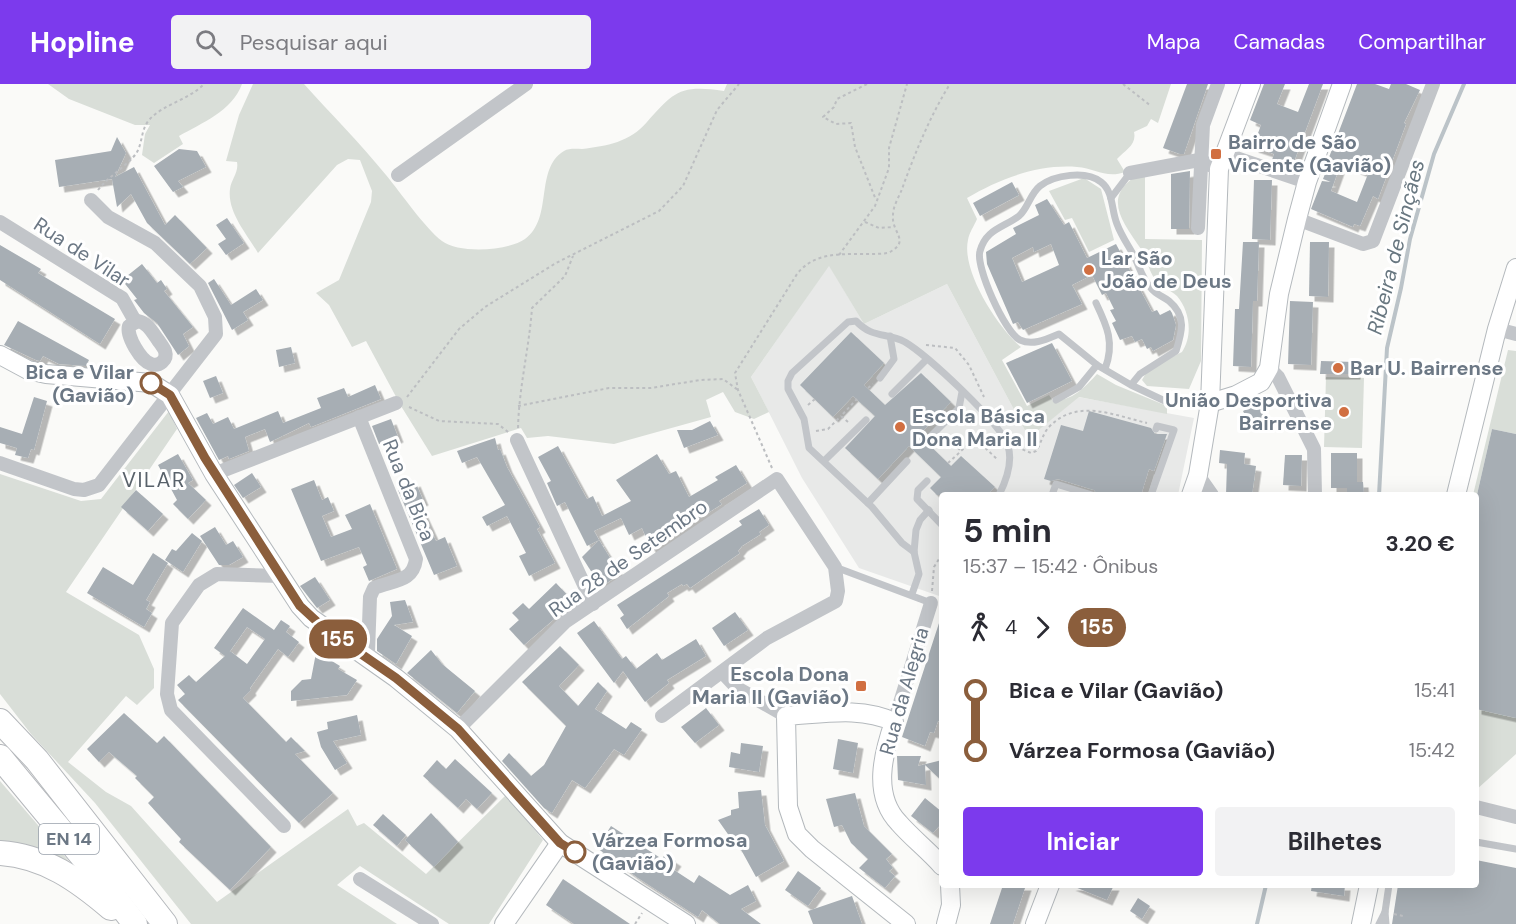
<!DOCTYPE html>
<html lang="pt">
<meta charset="utf-8">
<style>
:root{--surface:#fff;--page:#f2f2f3;--text:#2b2b33;--muted:#7c7c81;--accent:#7c3aed}
body{margin:0;font-family:"DM Sans",sans-serif;background:var(--page);color:var(--text);height:100vh;display:flex;flex-direction:column;font-size:22px;white-space:nowrap}
*{box-sizing:border-box;margin:0}
p{font-size:20px;color:var(--muted)}
.icon{flex:none;width:33px;height:33px;fill:none;stroke:currentColor;stroke-width:2;stroke-linecap:round;stroke-linejoin:round}
.map{position:relative;flex:1;overflow:hidden}
.drawer{position:absolute;left:939px;top:408px;width:540px;height:396px;display:flex;flex-direction:column;background:var(--surface);border-radius:6px;box-shadow:0 6px 24px #0002}
.drawer>*{flex:none}
.badge{padding:0 12px;border-radius:20px;font-size:21px;line-height:39px}
.map>.badge{position:absolute;translate:-50% -50%;box-shadow:0 0 0 3px #fff}
.legs{display:flex;align-items:center;gap:9px;height:66px;padding:0 24px;font-size:20px}
.legs p{margin-inline-start:auto}
.overview{display:flex;align-items:center;justify-content:space-between;height:102px;padding:0 24px}
h1{font-size:33px;font-weight:700;line-height:45px}
.primary-button{display:flex;gap:12px;margin-top:auto;padding:12px 24px}
.primary-button a{flex:1;height:69px;border-radius:6px;background:var(--accent);color:#fff;font-size:24px;font-weight:700;line-height:69px;text-align:center}
.primary-button a+a{background:var(--page);color:var(--text)}
ul{padding:0 24px;list-style:none}
li{display:flex;align-items:center;gap:21px;height:60px;font-size:22px}
li i{display:grid;place-items:center;width:9px;height:100%;margin:0 8px;background:currentColor}
li i::after{content:'';width:15px;height:15px;margin:-8px;border:4px solid;border-radius:50%;background:var(--surface)}
li p{margin-inline-start:auto}
li:first-child i{background:linear-gradient(#0000 50%,currentColor 0)}
li:last-child i{background:linear-gradient(currentColor 50%,#0000 0)}
header{display:flex;align-items:center;gap:36px;box-sizing:border-box;height:84px;padding:0 30px;background:var(--accent);color:#fff}
header strong{font-size:28px}
nav{display:flex;gap:33px;margin-inline-start:auto;font-size:21px}
.search{width:420px;height:54px;background:var(--page);display:flex;align-items:center;gap:15px;box-sizing:border-box;padding:0 21px;border-radius:6px;color:var(--muted);font-size:22px}
.map>svg:first-child{display:block}
.built{fill:#e8e9e8}
.green{fill:#d9ded8}
.lines{fill:none;stroke-linecap:round;stroke-linejoin:round}
.stream{stroke:#bbc3c8;stroke-width:4}
.building{fill:#a7aeb4;fill-rule:evenodd;filter:url(#shadow)}
.secondary-casing{stroke:#b4b9bd;stroke-width:20}
.highway-casing{stroke:#b5b8bc;stroke-width:26}
.path{stroke:#bcbec1;stroke-width:2;stroke-dasharray:3 3;stroke-linecap:butt}
.lane{stroke:#c2c5c9;stroke-width:7}
.street{stroke:#c2c5c9;stroke-width:14}
.secondary{stroke:#fff;stroke-width:18}
.highway{stroke:#fff;stroke-width:24}
.line-1-casing{stroke:#fff;stroke-width:14}
.line-1{stroke:#8b5e3c;stroke-width:9}
.poi-dot{fill:#d16f41;stroke:#fff;stroke-width:2}
.stop-1-dot{fill:#fff;stroke:#8b5e3c;stroke-width:3}
.labels{text-anchor:middle;stroke-width:6;stroke-linejoin:round;paint-order:stroke}
.shield{fill:#fff;stroke:#98a0aa;stroke-width:1.5}
.shield-label{font-size:18px;font-weight:bold;fill:#6c7885}
.poi-label{font-size:20px;font-weight:bold;fill:#6c7885;stroke:#fff;text-anchor:start}
.street-label{font-size:20px;fill:#6c7885;stroke:#fff}
.stop-label{font-size:20px;font-weight:bold;fill:#6c7885;stroke:#fff;text-anchor:end}
.water-label{font-size:21px;font-style:italic;fill:#687780;stroke:#fff}
.neighbourhood-label{font-size:21px;letter-spacing:1.5px;fill:#59626b;stroke:#fff}
</style>
<header>
<strong>Hopline</strong>
<div class="search"><svg class="icon" aria-label="search" viewBox="0 0 24 24"><circle cx="10" cy="10" r="6"/><path d="M15 15l6 6"/></svg>Pesquisar aqui</div>
<nav><a>Mapa</a><a>Camadas</a><a>Compartilhar</a></nav>
</header>
<div class="map">
<svg width="1516" height="840" viewBox="0 0 1516 840">
<defs>
<filter id="shadow"><feDropShadow dx="5.5" dy="5.5" stdDeviation="0" flood-color="#0004"/></filter>
</defs>
<rect width="100%" height="100%" fill="#fafaf8"/>
<polygon class="built" points="829,181 864,240 947,200 1029,354 1078,313 1194,334 1178,411 942,411 942,513 859,484 802,394 751,293"/>
<g class="green">
<path d="M48 0H242C232 27 202 39 179 52L183 60 154 79 142 71 145 50 150 41H135L69 15Z"/>
<path d="M253 0H304C331 30 360 59 386 91 401 109 424 143 442 157 459 170 508 167 525 155 554 134 534 85 564 67 569 64 577 65 582 65 607 62 630 58 647 38 673 9 679 0 724 7L727 0H1171L1158 39 1151 35 1147 42 1134 48C1137 61 1125 66 1117 75L1125 88C1106 95 1095 84 1077 83 1038 80 999 95 967 114L977 135C974 142 969 149 968 156 961 187 998 244 1021 263L1002 276 1027 322 1049 311 1053 317C1072 317 1085 303 1097 290L1116 301 1167 322V330L1079 313 1029 354 947 200 864 240 829 182 751 293 769 328 754 335 735 328 723 308 706 316 711 333 614 360 548 352 527 354 521 344 432 372 401 322 366 257 352 263 329 221 316 209 339 196 371 118 372 107 360 76 348 75 337 81 258 169C247 150 227 128 230 105 231 96 239 88 237 78L226 77 239 31Z"/>
<path d="M1145 87V155L1202 156 1201 277 1189 305 1147 302 1142 296 1149 284 1182 268C1193 252 1190 227 1177 212 1170 206 1160 202 1155 195 1148 186 1147 174 1141 165 1120 134 1100 110 1145 87Z"/>
<polygon points="1084,94 1101,105 1114,156 1089,168 1072,134 1065,136 1049,107"/>
<polygon points="1508,266 1516,267 1516,350 1492,345 1476,415 1476,411 1473,411"/>
<polygon points="1326,293 1364,294 1362,364 1324,363"/>
<polygon points="169,327 177,345 66,508 139,551 154,585 154,604 137,621 126,612 68,678 106,708 131,722 217,818 348,725 357,742 364,739 426,790 506,711 543,756 489,840 449,840 360,782 337,801 397,840 191,840 95,719 31,650 0,610 0,390 81,417 101,415"/>
<polygon points="1476,625 1516,634 1516,670 1476,706"/>
<polygon points="0,697 80,790 0,764"/>
</g>
<g class="lines">
<g class="stream">
<polyline points="1379,411 1387,264 1401,204 1410,155 1434,70 1464,0"/>
<polyline points="1257,840 1266,801"/>
</g>
</g>
<g class="building">
<polygon points="1187,0 1208,0 1184,70 1180,70 1163,64"/>
<polygon points="1264,0 1285,0 1277,20 1298,28 1309,0 1323,0 1292,83 1272,76 1274,70 1253,63 1261,41 1250,36"/>
<path d="M1357 0H1375L1389 5 1391 0H1406L1420 6 1404 39 1406 40 1378 115 1373 112 1360 142 1354 140 1353 143 1311 125 1322 97 1331 98 1323 95 1325 90 1323 89ZM1341 79 1368 90 1357 118 1331 107Z"/>
<polygon points="117,53 126,69 115,93 134,83 165,141 175,131 207,164 190,180 147,139 131,110 117,123 112,95 59,103 55,76 111,67"/>
<polygon points="179,65 197,67 206,83 178,97 183,103 173,108 154,82"/>
<polygon points="1190,87 1189,145 1171,145 1171,90"/>
<polygon points="1254,96 1272,96 1270,156 1252,155"/>
<polygon points="1012,98 1019,111 980,132 973,119"/>
<path d="M1047 115 1064 141 1069 138 1087 174 1116 160 1152 228 1157 226 1160 231 1170 226 1172 229 1176 241 1173 256 1153 267 1151 263 1147 265 1142 255 1135 258 1132 252 1120 256 1112 239 1116 237 1110 226 1114 225 1106 209 1102 211 1092 191 1072 201 1082 220 1023 246 1018 238 1013 240 987 180 986 168 1016 150 1013 144 1039 131 1035 121ZM1051 160 1059 181 1022 198 1012 174 1033 163 1034 168Z"/>
<polygon points="227,134 244,159 226,171 218,160 226,155 216,141"/>
<polygon points="1243,158 1259,158 1257,217 1253,217 1251,283 1233,282 1235,225 1239,225"/>
<polygon points="1310,158 1329,158 1328,213 1309,212"/>
<polygon points="0,161 41,185 38,189 115,235 100,260 0,196"/>
<polygon points="142,180 157,199 161,196 167,205 164,207 193,243 183,250 189,262 178,271 157,239 144,229 134,216 137,215 122,196"/>
<polygon points="214,195 231,221 256,205 263,216 243,228 248,236 232,246 208,199"/>
<polygon points="1290,217 1313,218 1311,281 1288,280"/>
<polygon points="18,237 89,276 86,282 59,280 43,272 40,277 36,276 4,261"/>
<polygon points="851,248 884,279 864,301 885,321 921,289 951,318 919,351 951,382 961,372 995,403 987,411 937,411 930,404 941,393 909,362 878,395 845,364 875,332 853,312 833,333 800,301"/>
<polygon points="1052,259 1072,297 1027,319 1006,279"/>
<polygon points="291,263 295,279 279,283 276,266"/>
<polygon points="1321,277 1355,278 1355,290 1320,290"/>
<polygon points="216,292 223,309 210,314 203,297"/>
<polygon points="375,301 381,315 311,343 309,339 270,358 265,345 245,353 249,367 229,375 228,372 219,376 196,334 207,329 213,340 228,333 234,345 278,327 283,339 321,324 317,314 344,304 348,313"/>
<polygon points="34,313 47,317 34,366 31,365 28,374 15,371 17,364 0,359 0,343 22,350"/>
<polygon points="1259,319 1266,333 1250,341 1243,327"/>
<polygon points="1089,327 1151,344 1155,350 1167,350 1154,387 1149,385 1141,411 1098,411 1094,406 1058,395 1051,397 1044,395 1061,341 1083,347"/>
<polygon points="391,335 398,353 379,360 372,342"/>
<polygon points="710,337 718,351 684,364 677,346 692,346"/>
<polygon points="1492,345 1516,350 1516,634 1476,625 1476,415"/>
<polygon points="495,354 498,366 500,365 507,383 540,443 537,445 555,479 529,492 519,472 526,469 507,432 487,442 482,433 505,421 488,392 477,373 462,379 457,367"/>
<polygon points="558,362 587,415 593,412 602,432 631,417 616,396 657,370 669,390 676,387 689,413 718,396 715,393 736,381 747,399 719,417 722,420 670,453 671,455 651,465 642,444 629,451 621,434 594,447 599,456 587,462 565,418 557,422 547,399 551,397 538,373"/>
<polygon points="1220,366 1245,369 1244,380 1256,382 1252,411 1226,411 1227,380 1219,379"/>
<polygon points="1331,369 1357,369 1357,398 1363,398 1364,411 1347,411 1347,404 1331,404"/>
<polygon points="178,370 193,396 188,399 206,416 188,435 173,420 177,416 158,381"/>
<polygon points="1285,371 1302,371 1301,402 1283,401"/>
<polygon points="252,389 261,403 243,414 234,401"/>
<polygon points="314,396 322,416 328,413 334,427 322,432 331,453 352,445 345,431 370,420 397,485 369,497 363,483 367,481 359,463 321,477 291,405"/>
<polygon points="415,397 423,416 418,418 436,457 445,453 457,482 434,491 398,406"/>
<polygon points="136,406 163,430 148,447 121,423"/>
<polygon points="759,425 769,441 759,448 761,450 742,462 738,467 740,469 690,504 687,500 683,502 682,500 667,509 669,512 627,545 620,534 624,531 617,521 742,441 739,437"/>
<polygon points="215,443 226,461 233,457 243,473 229,481 219,481 200,452"/>
<polygon points="192,449 202,457 183,488 165,476 172,465 176,467"/>
<polygon points="599,456 620,490 601,503 582,473"/>
<polygon points="153,469 168,479 146,516 150,518 146,525 152,529 144,543 87,509 103,483 133,501"/>
<polygon points="315,493 330,516 317,524 300,502"/>
<polygon points="556,499 574,518 524,561 509,545 519,536 512,529 523,519 529,525"/>
<polygon points="405,516 413,538 394,541 412,552 396,580 377,567 377,555 392,532 390,518"/>
<path d="M243 524 274 546 281 536 290 542 286 548 299 558 288 573 278 565 250 604 251 606 243 614 286 658 291 653 305 667 295 670 333 709 299 739 178 616 185 610 177 601 189 591 196 598 225 572 214 564ZM247 543 265 555 247 580 230 567 228 570Z"/>
<polygon points="735,528 748,546 724,562 712,544"/>
<polygon points="940,536 942,638 938,637 934,649 930,648 925,662 902,653"/>
<polygon points="594,537 622,575 626,572 636,585 657,569 662,576 696,555 706,572 667,596 669,599 645,618 623,587 614,599 577,549"/>
<polygon points="560,562 579,581 559,602 578,622 598,598 607,607 595,625 626,645 631,638 642,645 624,671 614,665 585,704 572,696 552,729 544,724 502,677 509,669 531,692 544,681 566,642 522,598"/>
<polygon points="431,566 442,580 475,607 457,629 407,589"/>
<polygon points="316,569 327,574 340,582 338,585 357,596 347,611 291,617 291,607 302,596 311,595"/>
<polygon points="706,624 719,641 695,659 681,643"/>
<polygon points="124,629 157,659 164,652 271,763 230,806 179,758 181,755 148,719 154,713 135,694 137,692 109,668 99,678 87,665"/>
<polygon points="357,631 361,651 333,657 347,679 335,686 321,663 317,648 328,645 327,638"/>
<polygon points="838,655 858,659 853,689 833,685"/>
<polygon points="741,659 763,662 759,688 729,683 731,668 740,670"/>
<polygon points="897,672 921,672 918,682 942,676 942,697 925,681 926,701 898,696"/>
<polygon points="455,675 492,709 477,725 466,715 458,724 423,692 437,676 446,685"/>
<polygon points="761,706 765,741 784,777 756,793 739,762 737,763 718,736 731,731 731,726 739,724 738,708"/>
<polygon points="855,709 864,742 892,770 886,775 893,784 889,787 895,792 885,804 859,784 868,775 851,759 842,741 834,743 826,715"/>
<polygon points="925,714 942,728 942,739 933,749 911,732"/>
<polygon points="431,729 458,758 434,783 405,756"/>
<polygon points="383,730 406,751 397,762 373,741"/>
<polygon points="611,742 662,775 665,770 676,777 671,784 694,799 699,791 730,811 748,801 756,817 741,825 761,840 720,840 702,826 698,833 638,794 597,764"/>
<polygon points="1476,776 1516,784 1516,840 1392,840 1398,801 1476,801"/>
<polygon points="798,787 821,804 808,822 785,806"/>
<polygon points="563,795 630,840 574,840 546,821"/>
<polygon points="1003,801 1026,801 1013,840 990,840"/>
<polygon points="1070,801 1114,801 1107,816"/>
<polygon points="1312,801 1345,801 1344,812 1311,807"/>
<polygon points="852,812 862,840 813,840 808,827"/>
<polygon points="1138,814 1150,822 1142,835 1130,827"/>
</g>
<g class="lines">
<g class="secondary-casing">
<g id="secondary">
<polyline points="0,271 28,286 46,290 151,299 170,311 214,390 300,522 311,534 396,594 458,645 560,759 686,840"/>
<polyline points="1210,319 1236,311 1261,298 1269,284 1279,210 1297,135 1307,98 1342,0"/>
<polyline points="1191,411 1198,391 1210,319 1219,85 1251,0"/>
<polyline points="1456,411 1497,245 1516,184"/>
<polyline points="504,840 560,759"/>
<path d="M906 840 812 765 797 750 788 723 786 632C822 630 861 622 894 638 883 670 872 711 899 739 912 754 929 767 942 782"/>
<polyline points="946,840 951,821 950,801"/>
<polyline points="1035,840 1050,801"/>
<polyline points="1361,840 1369,801"/>
</g>
</g>
<g class="highway-casing">
<g id="highway">
<polyline points="0,637 37,676 165,840"/>
<polyline points="0,673 96,789 135,840"/>
<path d="M0 769C45 772 78 796 111 824"/>
</g>
</g>
<g class="path">
<polyline points="867,0 837,15 834,23 823,33 836,40 851,39 855,63 876,116"/>
<polyline points="1123,0 1151,22"/>
<path d="M98 106C109 92 124 84 135 71 143 61 140 47 149 36 163 20 189 16 204 0"/>
<polyline points="865,138 879,144 893,143"/>
<polyline points="839,171 875,122 889,84 889,64 907,0"/>
<polyline points="926,261 955,264 969,281 984,313"/>
<polyline points="868,304 873,300"/>
<polyline points="407,313 459,245 485,223 556,179 659,127 683,102 717,26 739,0"/>
<polyline points="808,321 815,315"/>
<polyline points="518,322 609,304 651,304 700,296 723,295 738,306"/>
<polyline points="409,323 439,337 498,340 508,348"/>
<polyline points="848,338 841,332 857,315"/>
<path d="M518 344C519 303 529 265 532 224L565 192 573 172"/>
<polyline points="816,347 828,345 841,332"/>
<polyline points="945,351 961,367"/>
<path d="M1017 363 1031 369 1036 367C1041 360 1043 349 1049 343 1077 314 1113 331 1147 339"/>
<polyline points="948,379 972,357 980,359 998,376"/>
<path d="M772 384 738 306 735 289 797 190C819 162 856 173 888 169 912 157 891 149 893 131 893 122 899 113 902 105 915 69 930 32 950 0"/>
<polyline points="932,507 934,483 942,470"/>
<polyline points="1394,830 1403,832"/>
<polyline points="635,840 642,829"/>
</g>
<g class="lane">
<polyline points="1111,114 1130,89"/>
<path d="M1096 219C1107 242 1115 259 1105 285"/>
<polyline points="880,294 894,275 890,252"/>
<path d="M1131 301 1097 281 1059 250C1047 255 1033 262 1020 256 1005 249 975 182 980 167 986 145 1003 144 1019 132 1028 124 1030 110 1040 102 1054 91 1086 86 1101 98 1114 108 1111 126 1117 140 1121 151 1128 161 1134 172 1139 182 1143 196 1151 204 1155 210 1164 213 1169 217 1187 232 1182 248 1176 267L1140 290 1131 301 1167 318 1210 319"/>
<polyline points="892,310 927,275"/>
<polyline points="1056,316 1079,303 1097,281"/>
<polyline points="932,351 959,324 962,308"/>
<polyline points="824,377 866,336"/>
<polyline points="927,397 918,406 917,415 942,441"/>
<polyline points="1052,411 1056,400 1092,411"/>
<polyline points="1151,411 1174,346 1157,342 1156,345"/>
<polyline points="868,419 907,377"/>
<path d="M914 468 902 459 872 423 809 364 804 335 788 305V297L792 289 848 238 856 237C873 255 886 248 905 258 927 271 1001 339 1008 362 1013 378 1006 397 999 411"/>
<polyline points="835,483 931,519"/>
<polyline points="912,510 919,490 914,468 916,446 920,436 929,426"/>
<polyline points="1476,758 1516,765"/>
<polyline points="1379,840 1385,828"/>
<polyline points="1386,840 1385,828 1389,801"/>
</g>
<g class="street">
<polyline points="1224,70 1307,98"/>
<polyline points="1130,89 1199,76 1219,85"/>
<polyline points="398,91 526,0"/>
<polyline points="1297,135 1363,160 1373,157 1433,0"/>
<polyline points="0,138 122,214 135,237"/>
<polyline points="1198,144 1203,41 1218,0"/>
<path d="M138 237C148 239 152 248 158 256 160 259 164 264 165 267 168 276 159 283 151 280 141 277 126 252 129 242Z"/>
<polyline points="1497,245 1516,250"/>
<polyline points="1269,284 1278,293 1314,365 1315,411"/>
<path d="M359 333 416 475C413 499 392 496 374 504L370 513 368 568 365 573"/>
<polyline points="517,356 593,520"/>
<polyline points="0,379 74,405 84,406 99,401 216,250 215,233 200,202 155,159 108,133 91,116"/>
<polyline points="214,390 396,319"/>
<polyline points="1198,391 1212,411"/>
<polyline points="280,492 217,490 199,501 172,539 167,610 171,626 284,742"/>
<polyline points="722,588 737,604 786,632"/>
<polyline points="894,638 931,519"/>
<polyline points="458,645 565,538 777,395 835,483 838,507 836,517 767,554 662,632"/>
<polyline points="1476,723 1516,733"/>
<polyline points="360,795 432,840"/>
</g>
<use href="#secondary" class="secondary"/>
<use href="#highway" class="highway"/>
</g>
<g class="lines">
<g class="line-1-casing">
<polyline id="line-1" points="151,299 170,311 205,374 300,522 325,545 396,594 458,645 560,759 575,768"/>
</g>
<use href="#line-1" class="line-1"/>
</g>
<g class="poi-dot">
<rect x="1210" y="64" width="12" height="12" rx="3"/>
<circle cx="1089" cy="186" r="6"/>
<circle cx="1338" cy="284" r="6"/>
<circle cx="1344" cy="328" r="6"/>
<circle cx="900" cy="343" r="6"/>
<rect x="855" y="596" width="12" height="12" rx="3"/>
</g>
<g class="stop-1-dot">
<circle cx="151" cy="299" r="10"/>
<circle cx="575" cy="768" r="10"/>
</g>
<g class="labels">
<rect class="shield" x="39" y="740" width="60" height="30" rx="4.5"/>
<g class="shield-label">
<text x="69" y="761">EN 14</text>
</g>
<g class="poi-label">
<text x="1228" y="65">Bairro de São<tspan x="1228" dy="23">Vicente (Gavião)</tspan></text>
<text x="1101" y="181">Lar São<tspan x="1101" dy="23">João de Deus</tspan></text>
<text x="1350" y="291">Bar U. Bairrense</text>
<text x="1332" y="323" text-anchor="end">União Desportiva<tspan x="1332" dy="23">Bairrense</tspan></text>
<text x="912" y="339">Escola Básica<tspan x="912" dy="23">Dona Maria II</tspan></text>
<text x="849" y="597" text-anchor="end">Escola Dona<tspan x="849" dy="23">Maria II (Gavião)</tspan></text>
</g>
<g class="street-label">
<text transform="translate(82 168) rotate(33)" y="7">Rua de Vilar</text>
<text transform="translate(409 406) rotate(68)" y="7">Rua da Bica</text>
<text transform="translate(628 474) rotate(-35)" y="7">Rua 28 de Setembro</text>
<text transform="translate(904 607) rotate(-74)" y="7">Rua da Alegria</text>
</g>
<g class="stop-label">
<text x="134" y="295">Bica e Vilar<tspan x="134" dy="23">(Gavião)</tspan></text>
<text x="592" y="763" text-anchor="start">Várzea Formosa<tspan x="592" dy="23">(Gavião)</tspan></text>
</g>
<g class="water-label">
<text transform="translate(1396 163) rotate(-76)" y="7">Ribeira de Sinçães</text>
</g>
<g class="neighbourhood-label">
<text x="154" y="403">VILAR</text>
</g>
</g>
</svg>
<b class="badge" style="left:338px;top:555px;background:#8b5e3c;color:#fff">155</b>
<section class="drawer">
<div class="overview"><div><h1>5 min</h1><p>15:37 – 15:42 · Ônibus</p></div><b>3.20 €</b></div>
<div class="legs"><svg class="icon" aria-label="walk" viewBox="0 0 24 24"><circle cx="13" cy="4" r="2"/><path d="M13 8l-2 6 4 7M11 14l-3 7M7 12l3-4h3l4 4"/></svg>4<svg class="icon" aria-label="forward" viewBox="0 0 24 24"><path d="M9 5l7 7-7 7"/></svg><b class="badge" style="background:#8b5e3c;color:#fff">155</b></div>
<ul>
<li><i style="color:#8b5e3c"></i><b>Bica e Vilar (Gavião)</b><p>15:41</p></li>
<li><i style="color:#8b5e3c"></i><b>Várzea Formosa (Gavião)</b><p>15:42</p></li>
</ul>
<div class="primary-button"><a>Iniciar</a><a>Bilhetes</a></div>
</section>
</div>
